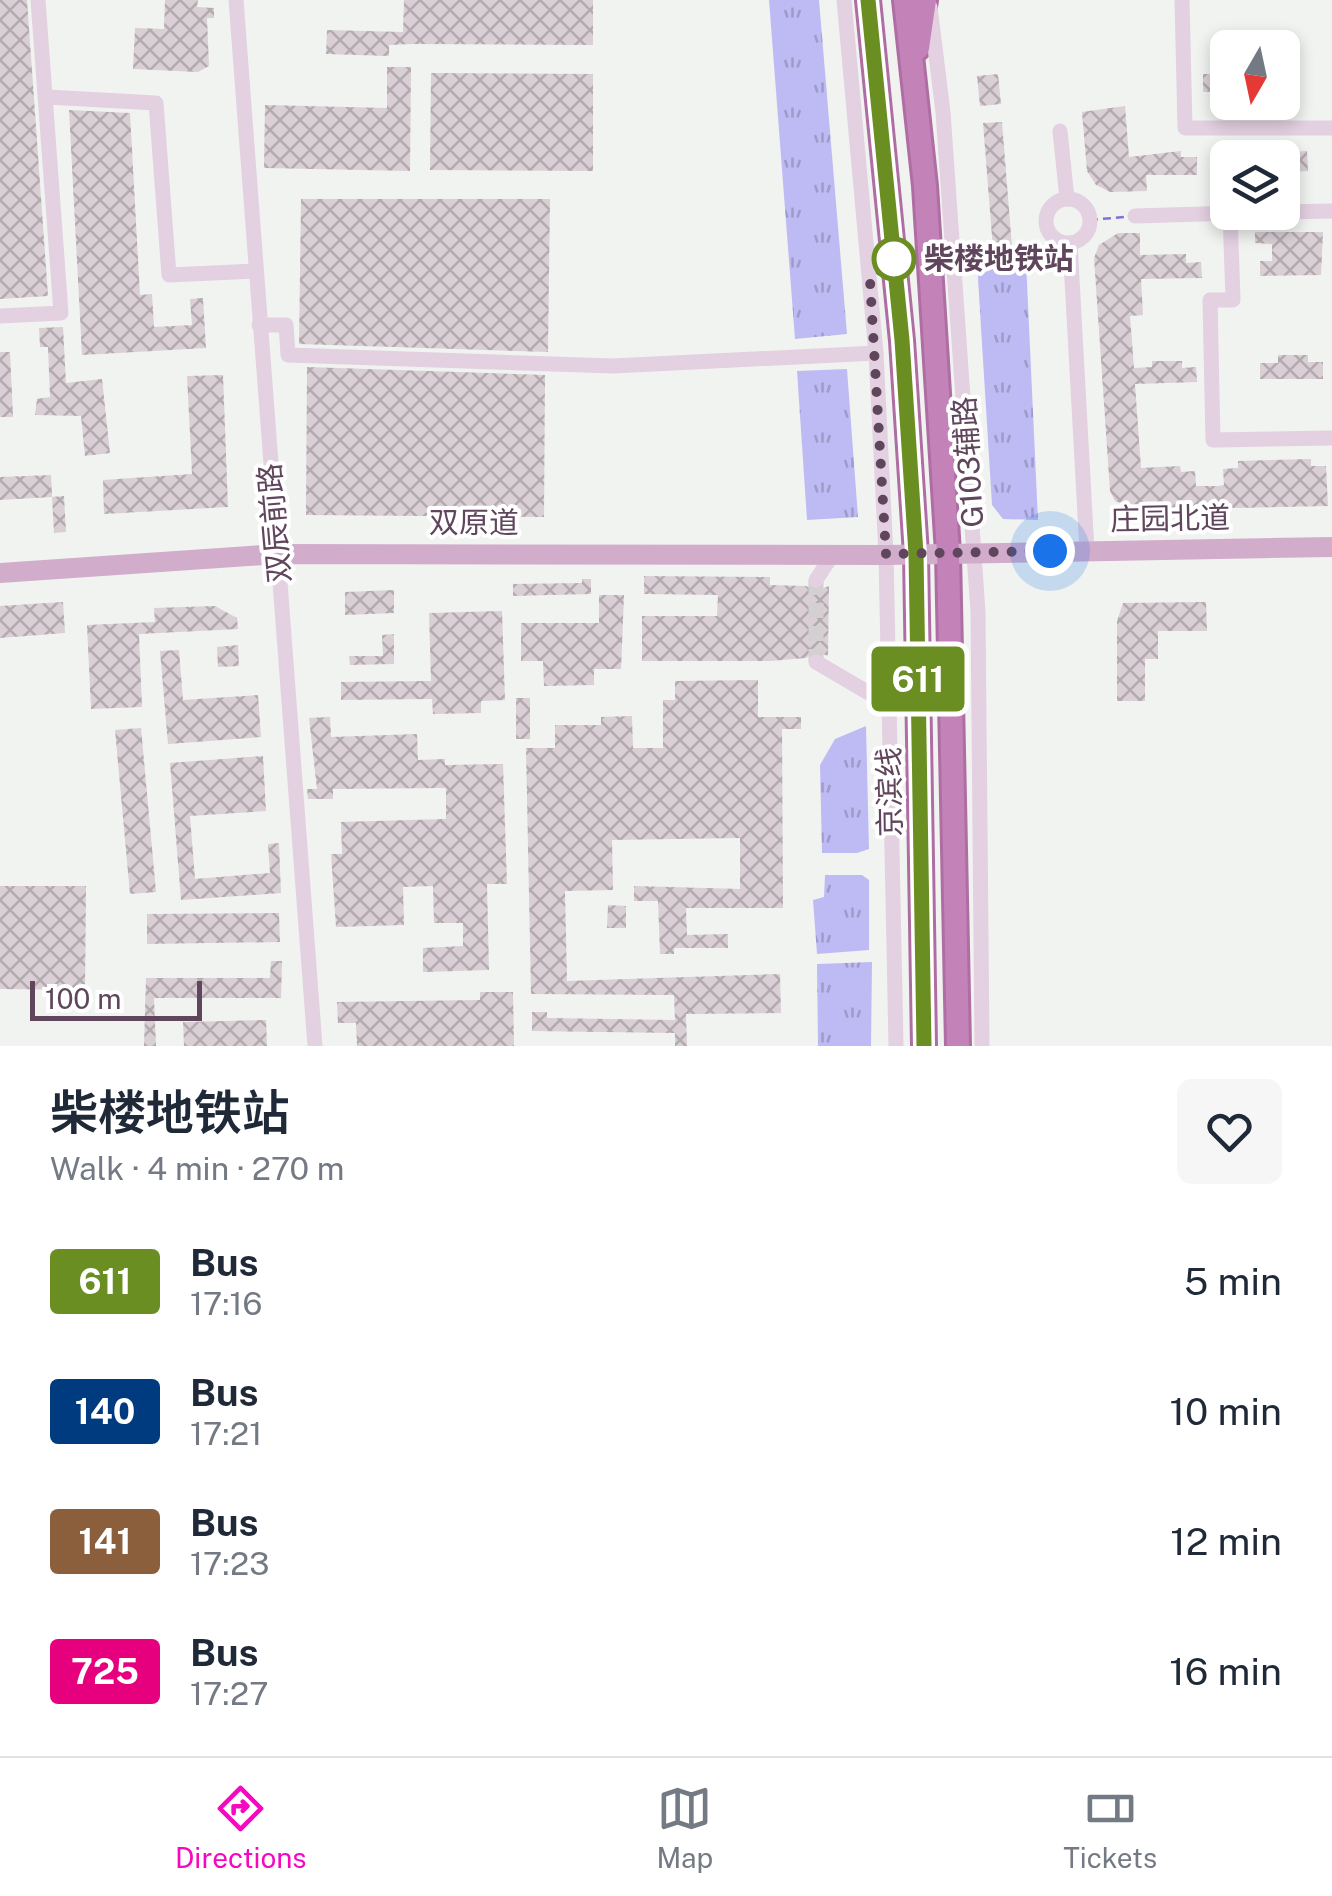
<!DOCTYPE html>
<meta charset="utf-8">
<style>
:root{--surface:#fff;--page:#f6f6f7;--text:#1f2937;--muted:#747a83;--line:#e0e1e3;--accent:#f508bf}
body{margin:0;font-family:"Public Sans","Noto Sans SC",sans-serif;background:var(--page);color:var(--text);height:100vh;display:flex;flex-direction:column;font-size:38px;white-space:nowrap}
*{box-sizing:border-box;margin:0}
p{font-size:32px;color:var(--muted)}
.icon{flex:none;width:55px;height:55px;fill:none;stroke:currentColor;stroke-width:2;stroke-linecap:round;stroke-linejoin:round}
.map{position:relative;height:1046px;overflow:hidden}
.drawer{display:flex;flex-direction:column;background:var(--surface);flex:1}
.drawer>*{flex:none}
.badge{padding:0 20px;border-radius:8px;font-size:35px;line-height:65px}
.needle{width:65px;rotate:189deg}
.fabs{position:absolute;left:1210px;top:30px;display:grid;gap:20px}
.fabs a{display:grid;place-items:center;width:90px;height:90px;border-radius:15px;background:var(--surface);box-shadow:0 5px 15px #0003;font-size:50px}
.scale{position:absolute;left:30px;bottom:25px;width:172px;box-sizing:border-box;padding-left:10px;border:5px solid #60465c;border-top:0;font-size:28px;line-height:35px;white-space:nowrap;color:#60465c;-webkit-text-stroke:8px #fff;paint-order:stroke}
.you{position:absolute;width:50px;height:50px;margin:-25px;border:8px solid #fff;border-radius:50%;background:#1a73e8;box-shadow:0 0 0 15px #1a73e833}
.map>.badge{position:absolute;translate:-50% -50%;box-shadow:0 0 0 5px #fff}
.round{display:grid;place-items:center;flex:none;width:105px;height:105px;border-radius:15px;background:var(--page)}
.head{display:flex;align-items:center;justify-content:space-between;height:170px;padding:0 50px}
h1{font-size:48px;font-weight:600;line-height:75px}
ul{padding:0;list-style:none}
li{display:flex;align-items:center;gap:30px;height:130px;padding:0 50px}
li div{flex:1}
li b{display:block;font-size:38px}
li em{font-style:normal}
li .badge{min-width:110px;font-weight:700;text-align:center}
.tab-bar{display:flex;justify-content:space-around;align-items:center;height:140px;border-top:2px solid var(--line);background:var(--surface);font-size:28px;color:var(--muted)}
.tab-bar a{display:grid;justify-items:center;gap:5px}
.tab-bar .current{color:var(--accent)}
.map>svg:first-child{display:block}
.grass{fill:url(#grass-tufts)}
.building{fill:url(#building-cross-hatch)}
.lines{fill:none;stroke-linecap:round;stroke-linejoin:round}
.minor-tunnel{stroke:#d4d0d2;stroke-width:15;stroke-dasharray:15 8;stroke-linecap:butt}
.highway-casing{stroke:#af6ea3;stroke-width:28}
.path{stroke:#8170d5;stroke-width:2.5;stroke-dasharray:8 5;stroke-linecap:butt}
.minor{stroke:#e3d0e1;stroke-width:15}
.major{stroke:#d1adcb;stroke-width:20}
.highway{stroke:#c383b8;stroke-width:22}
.line-casing{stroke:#fff;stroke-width:22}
.line{stroke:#6b8e23;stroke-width:15}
.walk{stroke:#60465c;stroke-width:10;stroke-dasharray:0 18}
.stop-dot{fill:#fff;stroke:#6b8e23;stroke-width:5}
.labels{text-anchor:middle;stroke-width:8;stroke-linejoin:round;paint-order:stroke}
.stop-label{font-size:30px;font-weight:bold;fill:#60465c;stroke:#fff;text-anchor:start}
.street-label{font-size:30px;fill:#60465c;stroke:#fff}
</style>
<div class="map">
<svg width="1332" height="1046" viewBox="0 0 1332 1046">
<defs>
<pattern id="grass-tufts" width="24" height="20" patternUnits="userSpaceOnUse" patternTransform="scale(2.5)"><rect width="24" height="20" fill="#bebbf4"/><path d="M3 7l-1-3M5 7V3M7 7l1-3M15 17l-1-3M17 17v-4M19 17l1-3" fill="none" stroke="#9e9ac9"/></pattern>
<pattern id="building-cross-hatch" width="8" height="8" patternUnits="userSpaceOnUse" patternTransform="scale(2.5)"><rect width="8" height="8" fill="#d9cfd5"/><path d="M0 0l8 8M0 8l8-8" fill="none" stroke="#b3aab0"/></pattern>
</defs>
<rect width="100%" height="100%" fill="#f1f3f0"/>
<g class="grass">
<polygon points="769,0 819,0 847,334 795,339"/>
<polygon points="1026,261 1038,520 1003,519 992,505 977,263"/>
<polygon points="847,369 858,517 807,520 797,371"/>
<polygon points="866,726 869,849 857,853 822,853 820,765 835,739"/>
<polygon points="825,875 862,875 869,880 869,950 817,954 813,900 824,897"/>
<polygon points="872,962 871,1046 818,1046 817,964"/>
</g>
<g class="building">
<polygon points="0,0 27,0 48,296 0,299"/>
<polygon points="165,0 198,0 197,7 214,8 214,18 207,18 209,66 198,72 133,69 135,28 164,29"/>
<polygon points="404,0 593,0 593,45 412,44 389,45 389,56 326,54 327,30 403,32"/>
<polygon points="1217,66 1228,66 1228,91 1203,92 1203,74 1218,74"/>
<polygon points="387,67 411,67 410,171 264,168 265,105 387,108"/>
<polygon points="431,73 593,74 593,171 430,170"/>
<polygon points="998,74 1001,104 980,106 977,76"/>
<polygon points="1125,106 1129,157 1181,151 1181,157 1197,157 1197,175 1146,175 1147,191 1110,192 1096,185 1087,171 1082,112"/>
<polygon points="69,110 130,113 140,295 152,294 154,327 192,325 190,299 203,298 206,348 82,355"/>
<polygon points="1002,122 1012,247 993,249 983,123"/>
<polygon points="1269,144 1290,144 1290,152 1307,151 1308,171 1282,172 1282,158 1269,158"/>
<polygon points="301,199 550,199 548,352 299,344"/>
<polygon points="1255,232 1323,232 1321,275 1260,276 1260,261 1272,261 1272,244 1255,243"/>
<polygon points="1118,233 1140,233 1140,255 1186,254 1186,263 1201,262 1202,278 1141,279 1143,315 1130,316 1134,368 1152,367 1152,361 1182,361 1182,368 1196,367 1197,382 1135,384 1141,468 1180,466 1181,472 1195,471 1196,486 1219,486 1224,485 1223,469 1238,468 1238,461 1311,459 1311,466 1326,466 1328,506 1138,510 1115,501 1110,491 1094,258 1099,245"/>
<polygon points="63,327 66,383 102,379 110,453 85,456 81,416 35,415 37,399 50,397 48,347 40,347 39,328"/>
<polygon points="0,352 10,352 13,417 0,417"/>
<polygon points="1278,355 1308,355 1308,362 1323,362 1323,379 1260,379 1260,363 1278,363"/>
<polygon points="307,367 545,375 544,517 306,515"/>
<polygon points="223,375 228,507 104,514 103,480 192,474 187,376"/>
<polygon points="51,475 52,497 0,500 0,477"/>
<polygon points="64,496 66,532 54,533 52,497"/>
<polygon points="644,576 770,577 770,585 806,586 816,591 829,586 828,656 815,651 806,658 770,661 642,661 642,616 717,616 718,595 644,594"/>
<polygon points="582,579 591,579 591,594 513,596 513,584 582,583"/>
<polygon points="394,590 394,613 345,615 345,592"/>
<polygon points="599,595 624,595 621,669 594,669 594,685 544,686 543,661 521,661 521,623 599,623"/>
<polygon points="63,602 65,633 0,638 0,606"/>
<polygon points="1206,602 1207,631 1158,631 1158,659 1145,659 1145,701 1117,701 1117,621 1123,603"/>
<polygon points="215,606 237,618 238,629 139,634 142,707 91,709 87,625 155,622 154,608"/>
<polygon points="502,611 505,700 481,701 481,713 433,714 432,699 341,700 341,682 431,681 429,613"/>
<polygon points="394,634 394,664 350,665 349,656 383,656 382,635"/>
<polygon points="238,645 239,666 218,667 217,647"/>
<polygon points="179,650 183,700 258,695 261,737 168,744 160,651"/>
<polygon points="758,680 758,717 801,717 801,729 782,729 783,908 686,908 687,935 728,934 728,948 674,948 674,954 660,954 658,901 634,901 634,886 740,889 740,838 612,840 613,890 565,891 567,981 780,974 781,1013 686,1014 687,1046 675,1046 675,1033 532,1031 532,1012 547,1012 547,1018 675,1020 674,995 531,994 526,748 555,748 555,725 601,725 601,717 632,716 633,748 663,748 663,700 675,700 675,681"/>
<rect x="516" y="698" width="14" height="41"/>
<polygon points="330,717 331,737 417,734 418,760 445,759 445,765 503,764 507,884 487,884 489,970 423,972 423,948 463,946 463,923 434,923 433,886 403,887 404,925 336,927 331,854 342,854 341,822 446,819 446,788 333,789 333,799 308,799 307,789 317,789 309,718"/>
<polygon points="141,728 156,892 130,894 115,730"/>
<polygon points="263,756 266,811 190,816 195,879 270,873 268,844 279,843 281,893 181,900 170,763"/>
<polygon points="0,886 86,886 85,990 0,989"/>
<polygon points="608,905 626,906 626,928 607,928"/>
<polygon points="279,913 280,942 147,944 147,914"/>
<polygon points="271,961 282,961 281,998 154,998 156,1046 144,1046 146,978 270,978"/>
<polygon points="480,992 513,992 514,1046 357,1046 356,1023 338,1023 337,1002 480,1000"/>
<polygon points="266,1020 267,1046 184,1046 183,1022"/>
</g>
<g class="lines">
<polyline class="minor-tunnel" points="816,580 816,662"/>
<g class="highway-casing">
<g id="highway">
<polyline points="868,0 902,341 916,554 924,1046"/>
<polyline points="905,0 925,186 948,553 958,1046"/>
<polyline points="918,48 925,0"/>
</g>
</g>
<polyline class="path" points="1090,220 1124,217"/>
<g class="minor">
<polyline points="236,0 315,1046"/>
<polyline points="844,0 876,353 886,555 896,1046"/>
<polyline points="1182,0 1185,128 1332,128"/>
<polyline points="930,7 943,112 978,612 982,1046"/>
<polyline points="47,97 156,103 169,275 256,271"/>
<polyline points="1060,131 1067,199"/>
<circle cx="1068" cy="221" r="22"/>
<polyline points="1282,212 1332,211"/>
<polyline points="1230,213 1233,300 1210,300 1213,440 1332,438"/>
<polyline points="1135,216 1268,212"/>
<polyline points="1070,243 1087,551"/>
<polyline points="0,316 61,313 38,0"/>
<polyline points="259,325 286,325 288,355 613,366 876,353"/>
<polyline points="816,580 833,554"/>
<polyline points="816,662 891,706"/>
</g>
<polyline class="major" points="0,573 278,554 886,555 1332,547"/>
<use href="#highway" class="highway"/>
</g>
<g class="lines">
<g class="line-casing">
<polyline id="line" points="868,0 902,340 916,554 924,1046"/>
</g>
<use href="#line" class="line"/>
<polyline class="walk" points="894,259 870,280 886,554 1050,551"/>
</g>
<circle class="stop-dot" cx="894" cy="259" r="20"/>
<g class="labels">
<g class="stop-label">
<text x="924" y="269">柴楼地铁站</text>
</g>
<g class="street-label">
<text transform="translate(969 462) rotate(-94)" y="10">G103辅路</text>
<text transform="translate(1170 519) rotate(-1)" y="10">庄园北道</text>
<text transform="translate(275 523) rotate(-95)" y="10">双辰前路</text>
<text x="474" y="533">双原道</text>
<text transform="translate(890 792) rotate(-91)" y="10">京滨线</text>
</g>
</g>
</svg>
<div class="fabs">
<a><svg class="needle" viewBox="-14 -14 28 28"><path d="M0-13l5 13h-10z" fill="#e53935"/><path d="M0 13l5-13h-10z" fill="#747a83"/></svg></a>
<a><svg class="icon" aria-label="layers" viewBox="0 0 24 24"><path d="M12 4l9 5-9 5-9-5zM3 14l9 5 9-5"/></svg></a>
</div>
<div class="scale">100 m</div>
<div class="you" style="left:1050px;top:551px"></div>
<b class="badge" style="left:918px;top:679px;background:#6b8e23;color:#fff">611</b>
</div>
<section class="drawer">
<div class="head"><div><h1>柴楼地铁站</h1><p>Walk · 4 min · 270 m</p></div><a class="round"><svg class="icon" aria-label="heart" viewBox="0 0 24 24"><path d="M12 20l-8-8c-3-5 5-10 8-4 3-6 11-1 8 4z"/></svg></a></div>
<ul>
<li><span class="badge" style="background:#6b8e23;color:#fff">611</span><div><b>Bus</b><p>17:16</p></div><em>5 min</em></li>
<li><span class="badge" style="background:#003b80;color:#fff">140</span><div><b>Bus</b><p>17:21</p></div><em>10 min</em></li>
<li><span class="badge" style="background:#8b5e3c;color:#fff">141</span><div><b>Bus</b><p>17:23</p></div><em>12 min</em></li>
<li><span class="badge" style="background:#e6007e;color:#fff">725</span><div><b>Bus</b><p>17:27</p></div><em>16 min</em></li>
</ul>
</section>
<nav class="tab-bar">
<a class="current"><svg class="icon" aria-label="directions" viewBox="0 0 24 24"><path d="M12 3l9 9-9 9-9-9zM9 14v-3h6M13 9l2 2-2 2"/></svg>Directions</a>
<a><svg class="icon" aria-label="map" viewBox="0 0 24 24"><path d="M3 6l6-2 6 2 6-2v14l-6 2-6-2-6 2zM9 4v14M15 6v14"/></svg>Map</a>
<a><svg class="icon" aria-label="tickets" viewBox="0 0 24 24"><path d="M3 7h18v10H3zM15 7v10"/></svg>Tickets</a>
</nav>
